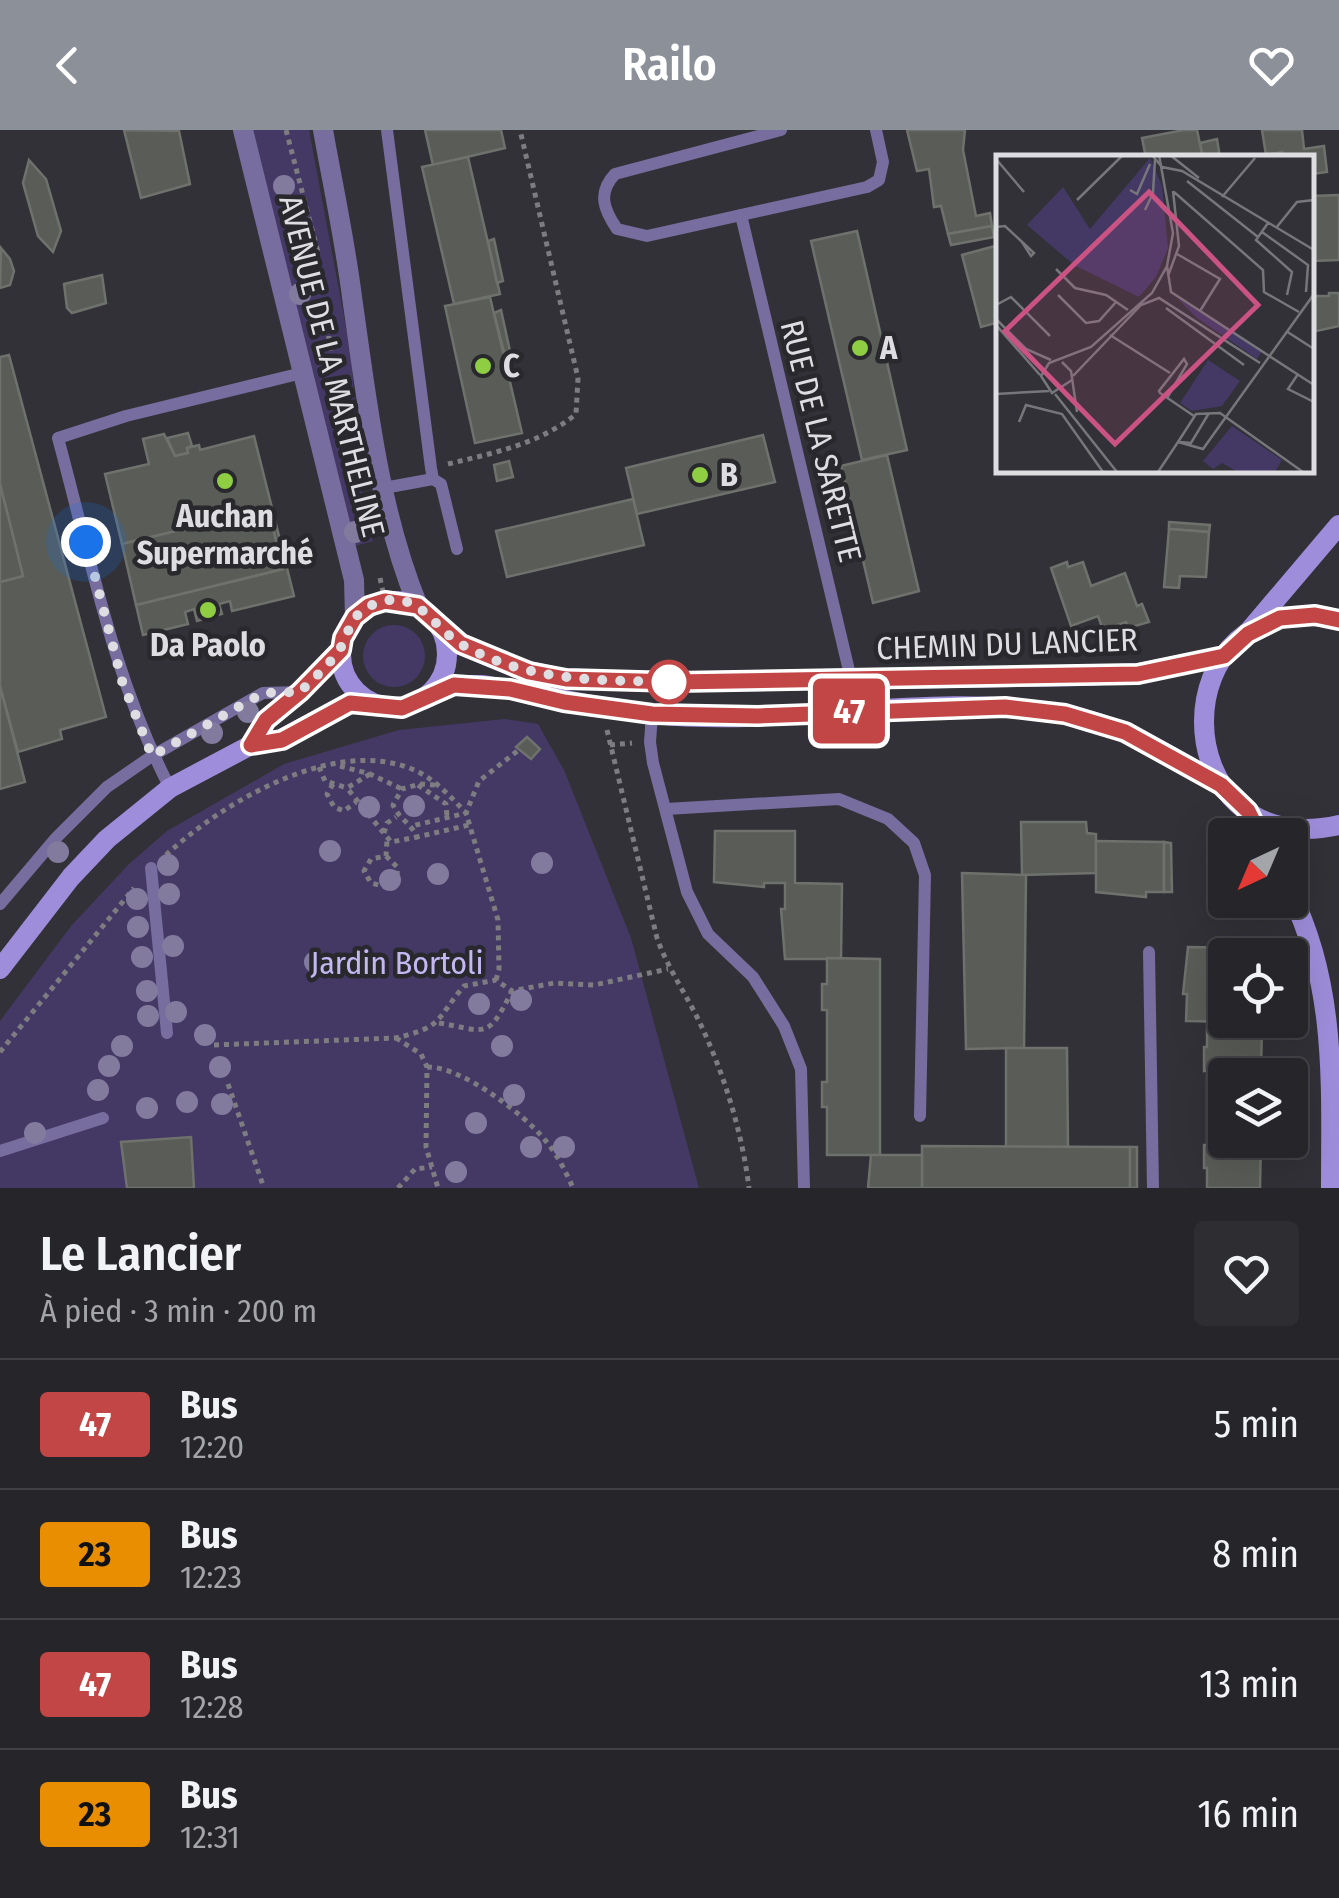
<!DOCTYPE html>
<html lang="fr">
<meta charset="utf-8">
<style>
:root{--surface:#262529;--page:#2e2d31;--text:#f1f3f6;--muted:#a4a5a8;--line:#424246;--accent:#8c9099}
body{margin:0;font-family:"Fira Sans Condensed",sans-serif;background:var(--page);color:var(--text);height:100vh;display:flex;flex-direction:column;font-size:38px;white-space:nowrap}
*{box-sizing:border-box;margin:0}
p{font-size:32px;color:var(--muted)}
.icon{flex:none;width:55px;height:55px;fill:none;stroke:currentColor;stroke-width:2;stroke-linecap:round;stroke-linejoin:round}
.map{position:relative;height:1058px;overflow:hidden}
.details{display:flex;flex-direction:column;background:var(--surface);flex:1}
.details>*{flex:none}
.badge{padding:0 20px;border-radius:8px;font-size:35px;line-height:65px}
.needle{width:65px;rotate:224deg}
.tools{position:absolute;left:1208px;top:688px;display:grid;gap:20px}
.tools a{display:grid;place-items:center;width:100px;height:100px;border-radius:10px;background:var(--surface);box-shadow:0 10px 40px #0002,0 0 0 2px var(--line);font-size:50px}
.you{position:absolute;width:50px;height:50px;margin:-25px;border:8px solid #fff;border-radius:50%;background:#1a73e8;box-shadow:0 0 0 15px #1a73e833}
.map>.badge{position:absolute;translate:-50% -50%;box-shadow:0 0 0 5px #fff}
.round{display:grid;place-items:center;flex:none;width:105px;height:105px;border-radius:10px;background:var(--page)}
.overview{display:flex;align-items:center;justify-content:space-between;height:170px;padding:0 40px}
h1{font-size:48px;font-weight:600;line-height:75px}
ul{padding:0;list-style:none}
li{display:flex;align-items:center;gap:30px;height:130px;padding:0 40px;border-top:2px solid var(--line)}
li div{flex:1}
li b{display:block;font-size:38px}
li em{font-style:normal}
li .badge{min-width:110px;font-weight:700;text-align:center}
header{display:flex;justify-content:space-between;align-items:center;height:130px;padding:0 40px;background:var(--accent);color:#fff;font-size:45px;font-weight:600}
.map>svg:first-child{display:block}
.green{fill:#443965}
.building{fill:#595c57;stroke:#6e716c;stroke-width:2.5}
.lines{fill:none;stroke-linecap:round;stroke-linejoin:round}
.path{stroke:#7d7c81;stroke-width:5;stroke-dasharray:5 5;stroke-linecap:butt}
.lane{stroke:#776d9e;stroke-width:12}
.street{stroke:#776d9e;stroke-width:20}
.secondary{stroke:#9e8ddb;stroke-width:20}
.tree{fill:#827b9e}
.line-casing{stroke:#fff;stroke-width:22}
.line{stroke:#c34647;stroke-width:15}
.walk{stroke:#dedde1;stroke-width:10;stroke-dasharray:0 18}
.poi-dot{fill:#8fcd42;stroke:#28282d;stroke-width:4}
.stop-dot{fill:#fff;stroke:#c34647;stroke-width:5}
.labels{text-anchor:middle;stroke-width:9;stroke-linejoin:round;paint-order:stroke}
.poi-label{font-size:32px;font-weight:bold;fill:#dedde1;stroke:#28282d;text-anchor:start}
.street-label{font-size:32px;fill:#dedde1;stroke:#28282d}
.park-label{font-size:32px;fill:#c4b8f3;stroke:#28282d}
.inset-road{fill:none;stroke:#77767b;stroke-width:2.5}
.view{fill:#ca5383;fill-opacity:0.15;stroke:#ca5383;stroke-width:5}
.inset-edge{fill:none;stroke:#dedde1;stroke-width:5}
</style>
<header><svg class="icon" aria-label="back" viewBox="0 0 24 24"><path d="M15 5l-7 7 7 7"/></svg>Railo<svg class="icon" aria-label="heart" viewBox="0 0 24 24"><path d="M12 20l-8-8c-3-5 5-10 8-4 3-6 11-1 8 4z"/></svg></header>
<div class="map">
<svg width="1339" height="1058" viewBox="0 0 1339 1058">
<rect width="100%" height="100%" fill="#323137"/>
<g class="green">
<polygon points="250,0 309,0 351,224 361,359 373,411 355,416"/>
<circle cx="394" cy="526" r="31"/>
<polygon points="505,589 538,594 564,640 631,808 699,1058 0,1058 0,891 71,796 129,734 167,701 284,634 399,600"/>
</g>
<g class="building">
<polygon points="124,0 179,1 190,54 141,68"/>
<polygon points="425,0 501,0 505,18 433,35"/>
<polygon points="907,0 965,0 963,20 976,86 990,83 992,96 948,104 941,76 934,77 929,39 917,41"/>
<polygon points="1184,0 1197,0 1203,28 1146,28 1142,8"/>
<polygon points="1262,0 1302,0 1304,19 1324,16 1327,42 1312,44 1312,28 1282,28 1282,22 1266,25"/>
<polygon points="1217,9 1220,28 1203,28 1200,13"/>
<polygon points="468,27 500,164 454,174 422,37"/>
<polygon points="29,30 46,49 61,101 53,122 38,106 23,53"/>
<polygon points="1339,65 1339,130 1312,131 1312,66"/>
<polygon points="992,96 994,107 951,115 948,104"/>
<polygon points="857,101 907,320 862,330 811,111"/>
<polygon points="494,109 503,151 497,153 488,111"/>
<polygon points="999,115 999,192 981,197 962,125"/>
<polygon points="1,118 10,129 14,141 10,155 0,158"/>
<polygon points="102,145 106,173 72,183 67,178 64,154"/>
<polygon points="1329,163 1339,163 1339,196 1312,202 1312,166 1329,166"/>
<polygon points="490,167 522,303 475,313 445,176"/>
<polygon points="501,180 510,221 504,222 494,183"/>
<polygon points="9,225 106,587 60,600 62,609 18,622 0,556 0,452 23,446 0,354 0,227"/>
<polygon points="188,303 192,316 187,318 188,323 175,326 167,308"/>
<polygon points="164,304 175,326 188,323 187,318 199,315 200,320 254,306 294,466 232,481 230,471 219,474 222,484 197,491 194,479 185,482 188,494 143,505 136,475 283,439 268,379 122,414 105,344 149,334 143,309"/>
<polygon points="763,305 775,352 637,384 626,338"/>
<polygon points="887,325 919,461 873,473 841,336"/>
<polygon points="509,331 513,347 497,351 494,335"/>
<polygon points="0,354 23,446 0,452"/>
<polygon points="633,369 644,415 507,447 496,401"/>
<polygon points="268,379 283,439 136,475 122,414"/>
<polygon points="1169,392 1210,395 1209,402 1169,399"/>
<polygon points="1169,399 1209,402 1206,447 1180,446 1179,458 1164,457"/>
<polygon points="1067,432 1068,437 1083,432 1091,456 1125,443 1137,476 1142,474 1149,492 1128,498 1126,492 1103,500 1098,486 1071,496 1051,438"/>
<polygon points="0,556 25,652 0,659"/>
<polygon points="527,607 540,619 531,629 516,617"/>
<polygon points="1021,692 1086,692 1087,703 1096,704 1096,743 1022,745"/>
<polygon points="715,701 795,701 795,753 842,754 841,829 785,829 781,779 785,779 785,753 764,753 764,757 714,752"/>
<polygon points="1096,711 1164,712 1164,762 1146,762 1146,767 1096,762"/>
<polygon points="1164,712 1171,713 1172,762 1164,762"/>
<polygon points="962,743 1026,745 1024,918 966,919"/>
<polygon points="1188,817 1239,818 1239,825 1225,825 1225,890 1239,892 1186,891 1187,864 1183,864"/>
<polygon points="827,828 880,829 880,1025 827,1025 827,977 822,977 822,952 827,952 827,880 822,880 822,854 827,854"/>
<polygon points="1207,892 1262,893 1261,945 1225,945 1225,1010 1261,1010 1260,1058 1207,1058 1207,1038 1204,1038 1204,1015 1207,1015 1207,940 1204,941 1204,917 1207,917"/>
<polygon points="1006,918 1067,918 1068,1017 1006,1017"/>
<polygon points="191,1007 194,1058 127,1058 121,1012"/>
<polygon points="922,1016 1130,1017 1130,1058 922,1058"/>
<rect x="1130" y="1017" width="7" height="41"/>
<polygon points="871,1025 922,1025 922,1058 868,1058"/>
</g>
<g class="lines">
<g class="path">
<polyline points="286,0 319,126"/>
<polyline points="328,186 329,213 335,239"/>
<path d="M448 334C493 323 540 314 576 284L578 248 520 0"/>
<polyline points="380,448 385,471"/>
<path d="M607 600 657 808C667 836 682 858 696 885 722 937 742 1000 749 1058"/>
<polyline points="610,615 632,613"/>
<polyline points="340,636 370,644 402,659"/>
<polyline points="319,637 325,651 347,658"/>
<polyline points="370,644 347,658 391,712 417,707"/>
<polyline points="333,654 327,664 334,677 344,681 356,672"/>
<polyline points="418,655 446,674 447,687"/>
<path d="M435 655 420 654 402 659 393 675C399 689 411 693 417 707L469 695"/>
<polyline points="384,703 387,693 396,687"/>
<path d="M166 725C223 672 333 607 412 639 434 648 451 667 466 683L412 696"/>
<polyline points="386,726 398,738 396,751 387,757 371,753 364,741 371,729 386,726 387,710"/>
<polyline points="496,850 499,839 498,790 466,683 479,651 520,619"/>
<path d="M439 893C487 901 487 911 512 861"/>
<polyline points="396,908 421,924 427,937 426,1017 438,1058"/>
<path d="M214 915 395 908C444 897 435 890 464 856L496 850 512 861 554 853 594 855 668 839"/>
<polyline points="0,922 134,758"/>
<path d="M427 937C461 936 524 984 545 1010 557 1024 566 1042 573 1058"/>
<polyline points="228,954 264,1058"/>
<polyline points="398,1058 415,1039 432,1037"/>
</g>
<g class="lane">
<polyline points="387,0 431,338 433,349 441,354 457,419"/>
<path d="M781 0 615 44C597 63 604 80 617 99L647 106 867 57 879 50 883 32 876 0"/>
<polyline points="741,85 851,549"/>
<polyline points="384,358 433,349"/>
<polyline points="652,584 650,612 653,633 687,762 708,804 753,847 784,896 801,939 804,1058"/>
<path d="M170 658C113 548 90 426 58 308L126 286 302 243"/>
<polyline points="666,679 839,669 888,689 914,713 925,745 920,986"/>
<polyline points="151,738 167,903"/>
<polyline points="0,774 56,708 107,657 152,626 263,563 299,562"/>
<polyline points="1149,822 1153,1058"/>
<polyline points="0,1021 103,988"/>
</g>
<g class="street">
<polyline points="243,0 354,450 355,487"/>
<path d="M323 0C333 56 345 111 352 167 367 271 378 378 418 476"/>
</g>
<g class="secondary">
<circle cx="394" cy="524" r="53"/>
<path d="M1339 490C1158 449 1160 735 1339 695"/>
<polyline points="442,499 461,515 516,538 566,549 675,552 1084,546 1138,543 1224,526"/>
<polyline points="1250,500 1339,395"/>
<path d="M423 570 454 555H481C538 563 595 578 653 584 787 598 930 561 1063 584 1121 594 1171 626 1221 655"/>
<polyline points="251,615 266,590 300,562 341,520"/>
<path d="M1290 762C1337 856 1331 956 1331 1058"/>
<polyline points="0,839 71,747 107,709 170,658 251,615 281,609 349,573 384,577"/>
</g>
</g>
<g class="tree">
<circle cx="284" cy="56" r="11"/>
<circle cx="300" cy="164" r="11"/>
<circle cx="355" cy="402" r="11"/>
<circle cx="248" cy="582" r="11"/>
<circle cx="212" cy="603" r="11"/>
<circle cx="414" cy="676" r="11"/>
<circle cx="369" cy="677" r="11"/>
<circle cx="330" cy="721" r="11"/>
<circle cx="58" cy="722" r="11"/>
<circle cx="542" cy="733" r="11"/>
<circle cx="168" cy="735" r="11"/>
<circle cx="438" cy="744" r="11"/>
<circle cx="390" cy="750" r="11"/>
<circle cx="169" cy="764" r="11"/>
<circle cx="137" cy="769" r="11"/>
<circle cx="138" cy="797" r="11"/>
<circle cx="173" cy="816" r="11"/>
<circle cx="142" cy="827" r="11"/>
<circle cx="315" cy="832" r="11"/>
<circle cx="147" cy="861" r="11"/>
<circle cx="521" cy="870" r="11"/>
<circle cx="479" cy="874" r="11"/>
<circle cx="176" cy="882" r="11"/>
<circle cx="148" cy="886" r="11"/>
<circle cx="205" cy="905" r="11"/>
<circle cx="122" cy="916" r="11"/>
<circle cx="502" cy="916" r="11"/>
<circle cx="109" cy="936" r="11"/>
<circle cx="220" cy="937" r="11"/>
<circle cx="98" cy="960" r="11"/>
<circle cx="514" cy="965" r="11"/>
<circle cx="187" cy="972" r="11"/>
<circle cx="222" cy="974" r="11"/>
<circle cx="147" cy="978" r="11"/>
<circle cx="476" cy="993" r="11"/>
<circle cx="35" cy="1003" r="11"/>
<circle cx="531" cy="1017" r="11"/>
<circle cx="564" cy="1017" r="11"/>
<circle cx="456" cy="1042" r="11"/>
</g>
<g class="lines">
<g class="line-casing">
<polyline id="line" points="1260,705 1248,681 1221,655 1125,602 1065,584 1005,577 758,586 652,584 564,572 510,559 454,555 402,578 350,573 282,610 251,615 266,590 300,562 341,520 343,508 355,487 369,476 385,471 418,476 461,514 529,542 566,549 675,552 1138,544 1224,526 1248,504 1280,488 1315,485 1339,490"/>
</g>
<use href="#line" class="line"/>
<path class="walk" d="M86 412 122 551 152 626 263 563 300 562C312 550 327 537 337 523 351 505 346 487 372 475 419 455 431 498 464 516 533 553 599 550 675 552H669"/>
</g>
<g class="poi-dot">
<circle cx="860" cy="218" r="10"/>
<circle cx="483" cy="236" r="10"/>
<circle cx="700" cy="345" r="10"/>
<circle cx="225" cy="351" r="10"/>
<circle cx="208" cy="480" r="10"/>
</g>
<circle class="stop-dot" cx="669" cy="552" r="20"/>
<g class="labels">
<g class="poi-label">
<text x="880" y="229">A</text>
<text x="503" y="247">C</text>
<text x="720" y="356">B</text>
<text x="225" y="397" text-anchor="middle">Auchan<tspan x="225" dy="37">Supermarché</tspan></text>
<text x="208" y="526" text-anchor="middle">Da Paolo</text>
</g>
<g class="street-label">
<text transform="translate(332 236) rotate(76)" y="11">AVENUE DE LA MARTHELINE</text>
<text transform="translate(821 311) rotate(76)" y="11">RUE DE LA SARETTE</text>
<text transform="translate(1007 514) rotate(-2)" y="11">CHEMIN DU LANCIER</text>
</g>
<g class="park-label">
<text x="397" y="844">Jardin Bortoli</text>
</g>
</g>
<g transform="translate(996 25)">
<rect width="318" height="318" fill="#323137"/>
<path d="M154 3 166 31 172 93 160 122 143 142 78 110 31 70 67 32 94 74ZM181 143 266 196 261 204 201 163ZM212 205 244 226 226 251 196 256 184 248ZM236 271 286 305 279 317H242L226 308 217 314 207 306Z" fill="#443965"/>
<path class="inset-road" d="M156 0 166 12 186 16 318 95M174 0 203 23M0 4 28 37M191 26 262 82M134 35 141 39 154 9M178 37 267 115 268 137 303 157M226 42 259 3M81 45 127 0M149 55 157 38 159 4M272 68 260 85 296 117 291 140M0 72 9 71 38 98 35 101 26 87M280 73 301 47 318 45M266 77 312 110 310 137M181 99 224 124 204 156M171 111 175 137 318 230M60 114 79 133 110 140 132 155M172 121 183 91 177 36M62 140 90 168 103 166 120 147M0 150 15 142 54 181M170 153 248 210M0 164 30 194 55 205M0 170 44 220M290 176 318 194M114 180 174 218M66 207 75 216 81 257M302 219 292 234 318 247M77 221 145 150 163 143 264 208M76 225 56 238 45 221 53 208 95 192 156 138 171 111 177 78 163 0M0 239 53 236M59 239 121 317M171 243 191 209 188 204 163 236 164 238 198 261M23 267 30 250 66 259 107 317M182 287 200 259 224 258 307 317M184 287 195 288 213 258M162 317 182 287 207 294 318 139"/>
<path class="view" d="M153 37 262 150 119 289 9 176Z"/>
<rect width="318" height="318" class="inset-edge"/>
</g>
</svg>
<div class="tools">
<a><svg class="needle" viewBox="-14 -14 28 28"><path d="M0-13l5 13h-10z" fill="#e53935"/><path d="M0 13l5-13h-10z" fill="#a4a5a8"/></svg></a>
<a><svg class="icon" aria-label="locate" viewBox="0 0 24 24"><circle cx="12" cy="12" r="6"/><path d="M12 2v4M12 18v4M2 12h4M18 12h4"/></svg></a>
<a><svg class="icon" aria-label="layers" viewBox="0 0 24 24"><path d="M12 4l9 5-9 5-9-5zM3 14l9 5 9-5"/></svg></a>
</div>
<div class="you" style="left:86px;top:412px"></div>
<b class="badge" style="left:849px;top:581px;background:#c34647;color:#fff">47</b>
</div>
<section class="details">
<div class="overview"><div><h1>Le Lancier</h1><p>À pied · 3 min · 200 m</p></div><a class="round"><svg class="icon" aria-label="heart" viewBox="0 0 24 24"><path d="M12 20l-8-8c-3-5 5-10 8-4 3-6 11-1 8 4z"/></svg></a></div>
<ul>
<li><span class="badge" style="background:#c34647;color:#fff">47</span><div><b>Bus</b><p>12:20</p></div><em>5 min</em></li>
<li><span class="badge" style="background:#e98e00;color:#111">23</span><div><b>Bus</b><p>12:23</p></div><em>8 min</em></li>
<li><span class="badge" style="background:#c34647;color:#fff">47</span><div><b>Bus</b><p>12:28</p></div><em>13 min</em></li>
<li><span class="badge" style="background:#e98e00;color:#111">23</span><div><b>Bus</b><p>12:31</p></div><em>16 min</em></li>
</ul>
</section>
